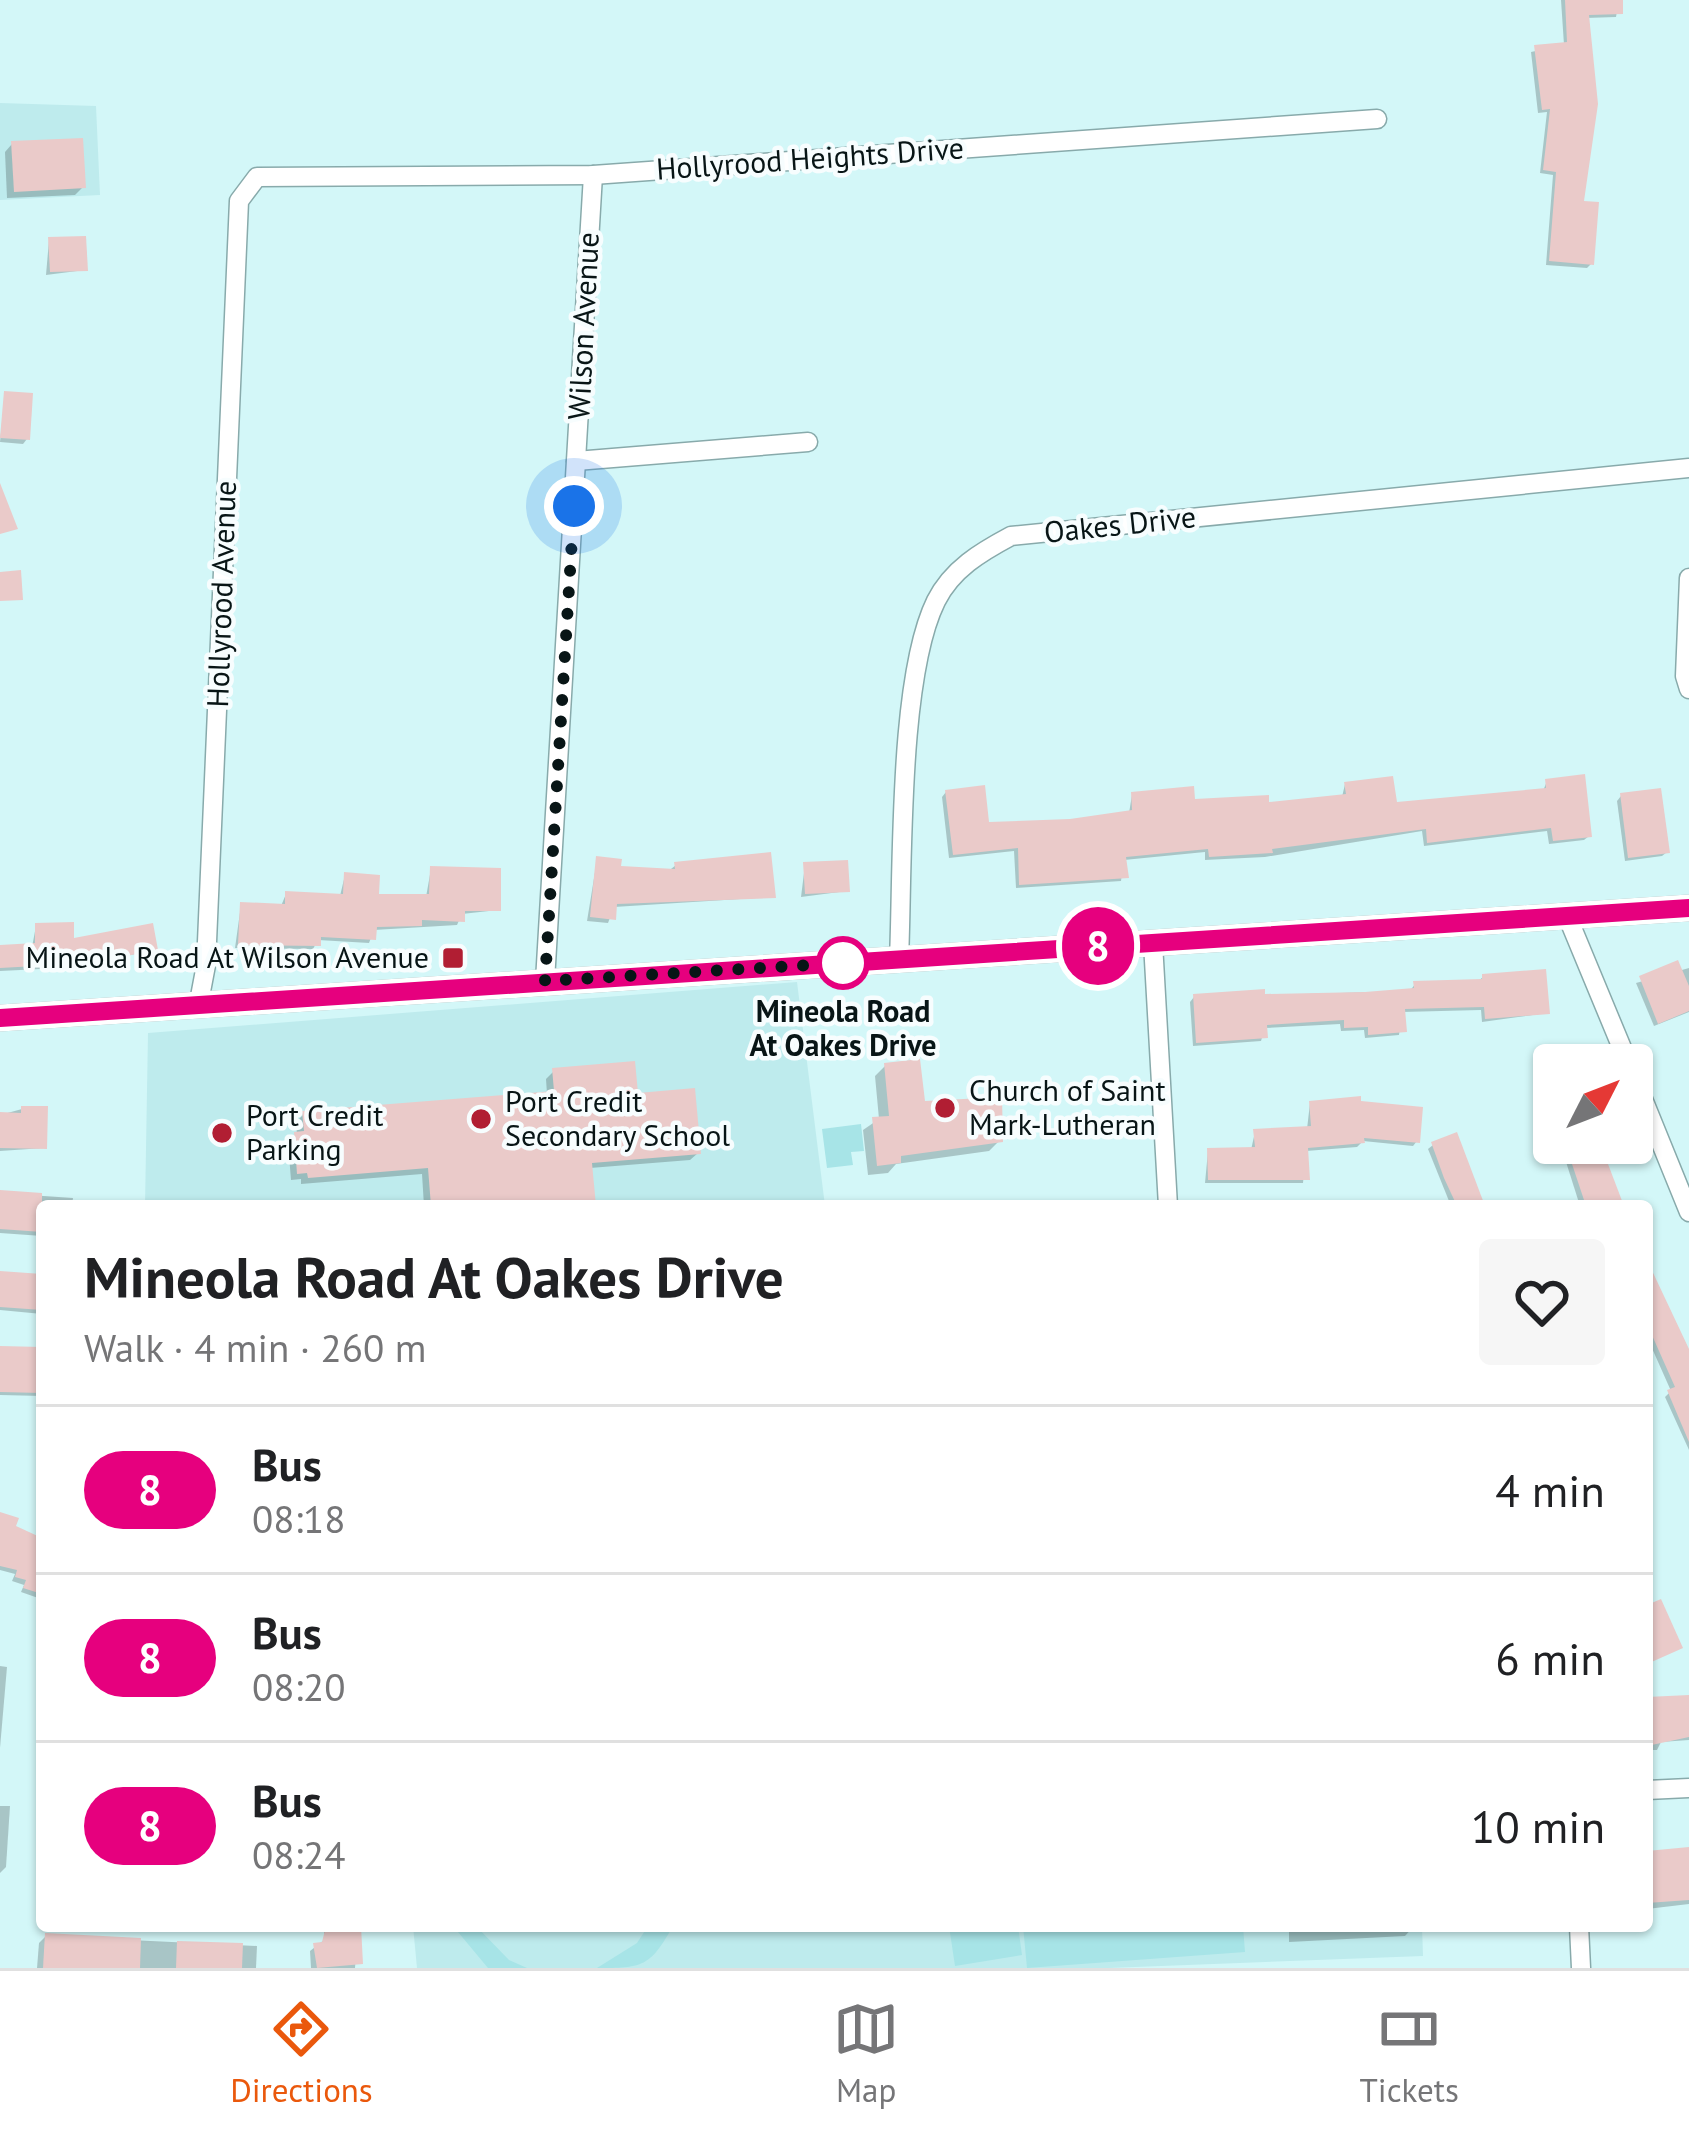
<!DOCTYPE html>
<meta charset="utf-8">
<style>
:root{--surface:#fff;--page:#f6f6f6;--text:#202124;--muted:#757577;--line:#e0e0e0;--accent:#ea580c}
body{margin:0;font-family:"PT Sans",sans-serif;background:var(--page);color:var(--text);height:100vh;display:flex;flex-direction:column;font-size:45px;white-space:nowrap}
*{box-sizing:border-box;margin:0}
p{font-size:39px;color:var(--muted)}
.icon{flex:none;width:66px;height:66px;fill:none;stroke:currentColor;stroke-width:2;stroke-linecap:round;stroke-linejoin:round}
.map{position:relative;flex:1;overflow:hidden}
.sheet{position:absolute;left:36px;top:1200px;width:1617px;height:732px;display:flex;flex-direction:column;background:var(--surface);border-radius:12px;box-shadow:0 3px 9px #0004}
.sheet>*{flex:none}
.badge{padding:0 24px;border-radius:39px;font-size:42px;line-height:78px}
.needle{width:78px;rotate:48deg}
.buttons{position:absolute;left:1533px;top:1044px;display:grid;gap:24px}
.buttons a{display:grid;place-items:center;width:120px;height:120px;border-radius:12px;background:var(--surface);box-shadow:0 3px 9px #0004;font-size:60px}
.you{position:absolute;width:60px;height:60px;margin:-30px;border:9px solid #fff;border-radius:50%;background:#1a73e8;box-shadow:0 0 0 18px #1a73e833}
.map>.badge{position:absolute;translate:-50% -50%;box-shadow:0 0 0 6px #fff}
.round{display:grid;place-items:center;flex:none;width:126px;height:126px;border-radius:12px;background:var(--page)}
.head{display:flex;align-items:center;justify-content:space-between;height:204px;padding:0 48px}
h1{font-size:57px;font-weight:800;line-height:90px}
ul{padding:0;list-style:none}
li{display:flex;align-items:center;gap:36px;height:168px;padding:0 48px;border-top:3px solid var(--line)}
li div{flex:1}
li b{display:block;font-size:45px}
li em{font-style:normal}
li .badge{min-width:132px;font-weight:700;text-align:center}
.dock{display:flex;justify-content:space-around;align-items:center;height:168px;border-top:3px solid var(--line);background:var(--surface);font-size:33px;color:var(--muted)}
.dock a{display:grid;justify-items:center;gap:6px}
.dock .current{color:var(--accent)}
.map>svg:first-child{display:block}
.built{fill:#beebed}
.green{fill:#a7e4e7}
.shadow{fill:#0003}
.building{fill:#eacac9}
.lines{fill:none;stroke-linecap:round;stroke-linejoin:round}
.minor-casing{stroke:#88aaab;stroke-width:21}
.tertiary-casing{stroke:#88aaab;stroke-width:27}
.minor{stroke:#fff;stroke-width:18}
.tertiary{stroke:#fff;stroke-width:24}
.line-casing{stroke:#fff;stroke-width:27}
.line{stroke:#e6007e;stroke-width:18}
.walk{stroke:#081516;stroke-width:12;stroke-dasharray:0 21.6}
.poi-dot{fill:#b11e33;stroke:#f7fdfe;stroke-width:4.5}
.stop-dot{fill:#fff;stroke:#e6007e;stroke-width:6}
.labels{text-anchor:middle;stroke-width:9;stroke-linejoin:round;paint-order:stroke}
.street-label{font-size:30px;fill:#081516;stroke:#f7fdfe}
.poi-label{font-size:30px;fill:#081516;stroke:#f7fdfe;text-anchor:start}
.stop-label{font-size:30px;font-weight:bold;fill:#081516;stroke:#f7fdfe}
</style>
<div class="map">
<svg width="1689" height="1968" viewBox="0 0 1689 1968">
<rect width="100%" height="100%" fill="#d3f7f8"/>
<g class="built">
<polygon points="0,103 96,106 100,195 0,200"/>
<polygon points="797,982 825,1206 145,1206 148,1033"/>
<polygon points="413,1926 1422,1926 1423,1956 1109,1968 417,1968"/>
</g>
<g class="green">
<polygon points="861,1124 864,1151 851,1152 853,1165 827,1168 822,1129"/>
<polygon points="453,1926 476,1926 509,1960 527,1968 488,1968"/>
<path d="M648 1926H673C650 1967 643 1968 597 1968L637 1943Z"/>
<polygon points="949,1926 1018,1926 1022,1955 955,1966"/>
<polygon points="1023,1926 1243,1926 1245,1952 1027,1968"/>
</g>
<g class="shadow">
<polygon points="1561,0 1619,0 1616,17 1586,18 1580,203 1591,264 1587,268 1546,265 1553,175 1540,173 1547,112 1538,113 1531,52 1564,45"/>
<polygon points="12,144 83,187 75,195 7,198 5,152"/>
<polygon points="49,240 85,270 46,275"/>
<polygon points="5,394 27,439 23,444 0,442"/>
<polygon points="1547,781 1589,836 1584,840 1549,844 1547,831 1424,846 1422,831 1265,857 1205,860 1205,852 1124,860 1121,881 1016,888 1014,851 949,858 942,797 946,792 987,825 1070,822 1129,813 1132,795 1267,805 1342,797 1345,784 1394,805 1543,791"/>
<polygon points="1621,796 1667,852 1662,856 1625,861 1617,801"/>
<polygon points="597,860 618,869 671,869 676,865 773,897 614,907 608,923 587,921"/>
<polygon points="805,865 847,891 801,897"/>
<polygon points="431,869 498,910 462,914 457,925 374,930 369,943 318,940 313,949 235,948 241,905 281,906 286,894 340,896 345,875 376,897 426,897"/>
<polygon points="36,926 72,941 155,949 82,967 0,971 0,948 32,947"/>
<polygon points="1689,968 1689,1012 1654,1026 1636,983"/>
<polygon points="1483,977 1547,1013 1482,1022 1481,1010 1402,1012 1399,1035 1365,1038 1364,1030 1341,1031 1340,1024 1265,1028 1261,1041 1193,1046 1190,1002 1194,997 1410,991 1415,984 1477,982"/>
<polygon points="885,1066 922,1104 1000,1140 989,1151 896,1164 888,1173 868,1175 863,1130 879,1119 875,1076"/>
<polygon points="554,1071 635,1096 698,1153 690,1160 590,1168 593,1206 424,1206 422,1174 301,1184 301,1179 291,1180 288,1143 297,1135 296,1122 304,1114 547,1094 546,1079"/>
<polygon points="1554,1077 1554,1129 1537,1087"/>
<polygon points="1310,1103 1417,1141 1413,1146 1363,1141 1357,1147 1306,1151 1303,1183 1205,1183 1208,1151 1251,1150 1255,1132 1307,1129"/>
<polygon points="22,1109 44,1148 0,1151 0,1115"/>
<polygon points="1560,1143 1595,1143 1623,1206 1580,1206"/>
<polygon points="1433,1145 1483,1206 1451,1206 1428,1149"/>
<polygon points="0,1193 73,1198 72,1206 42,1206 42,1236 0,1233"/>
<polygon points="1647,1261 1689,1357 1689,1450 1665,1397 1671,1391 1647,1337"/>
<polygon points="0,1274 42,1277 42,1314 0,1310"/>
<polygon points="0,1349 42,1350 42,1396 0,1395"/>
<polygon points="0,1516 42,1546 42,1610 41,1599 21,1592 24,1585 12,1581 15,1574 0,1570"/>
<polygon points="0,1666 7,1667 0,1748"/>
<polygon points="1689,1697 1689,1740 1661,1742 1657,1750 1647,1750 1647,1699"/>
<polygon points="0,1806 10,1806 6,1867 0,1873"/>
<polygon points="1689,1852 1689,1904 1647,1909 1647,1856"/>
<polygon points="324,1926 358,1926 355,1968 311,1968 310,1951 324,1940"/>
<polygon points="1289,1926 1414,1926 1405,1936 1289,1942"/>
<polygon points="46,1936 257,1946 256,1968 37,1968 39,1943"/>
</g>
<g class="building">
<polygon points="1565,0 1623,0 1623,14 1589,15 1598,104 1584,201 1599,202 1594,265 1549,261 1556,172 1543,170 1550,109 1542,110 1534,45 1567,42"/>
<polygon points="83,138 86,188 14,192 11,141"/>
<polygon points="86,236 88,271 50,272 48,237"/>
<polygon points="4,391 33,393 30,440 0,438"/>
<polygon points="0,483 18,529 0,534"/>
<polygon points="21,570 23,600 0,601 0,572"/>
<polygon points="1585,774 1592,837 1553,841 1551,828 1427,843 1426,829 1272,849 1273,853 1209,857 1208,849 1126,857 1129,878 1019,885 1018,848 953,855 945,790 985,785 989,822 1070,819 1132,810 1131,792 1194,786 1195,799 1269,795 1269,802 1346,794 1344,782 1393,776 1397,802 1546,788 1545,779"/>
<polygon points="1661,788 1670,853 1628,858 1620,793"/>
<polygon points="771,852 776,898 617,904 616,920 590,917 596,856 622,859 621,866 675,869 674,862"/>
<polygon points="848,860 850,892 805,894 803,862"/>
<polygon points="430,866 501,868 501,911 465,911 465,922 422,920 422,926 377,927 376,940 321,937 321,946 238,945 240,902 285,904 285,891 343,894 344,872 380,875 379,894 429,894"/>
<polygon points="74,922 74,938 153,923 158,950 89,963 0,968 0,945 35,943 35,923"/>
<polygon points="1678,960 1689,986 1689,1011 1658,1024 1639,976"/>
<polygon points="1546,969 1550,1014 1485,1019 1484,1007 1405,1009 1407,1032 1368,1035 1368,1027 1344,1028 1344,1020 1267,1025 1268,1038 1196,1043 1193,994 1265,989 1265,994 1365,992 1414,988 1413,981 1482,979 1482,974"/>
<polygon points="920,1059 925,1101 1002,1097 1003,1142 901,1156 901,1163 877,1166 872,1117 889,1116 884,1063"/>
<polygon points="635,1061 638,1093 695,1088 701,1154 592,1163 596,1206 431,1206 428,1168 308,1178 307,1173 297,1174 294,1132 304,1131 302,1111 554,1091 552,1068"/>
<polygon points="1361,1096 1361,1101 1423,1107 1420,1143 1364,1138 1365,1143 1308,1148 1310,1180 1208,1180 1207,1148 1255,1147 1253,1129 1311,1126 1309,1101"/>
<polygon points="21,1106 48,1106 47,1149 0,1148 0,1112 21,1113"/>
<polygon points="1457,1132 1485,1206 1457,1206 1444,1178 1431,1142"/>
<polygon points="1565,1143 1600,1143 1624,1206 1586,1206"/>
<polygon points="0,1190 42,1193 42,1232 0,1229"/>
<polygon points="1647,1260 1689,1349 1689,1442 1667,1390 1675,1387 1647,1324"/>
<polygon points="0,1271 42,1274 42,1310 0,1307"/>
<polygon points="0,1346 42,1347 42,1393 0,1392"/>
<polygon points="0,1512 19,1518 16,1526 42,1538 42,1594 23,1588 26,1580 15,1577 17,1570 0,1566"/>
<polygon points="1661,1599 1683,1648 1647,1664 1647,1605"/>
<polygon points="1689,1695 1689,1737 1647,1746 1647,1697"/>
<polygon points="1689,1847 1689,1900 1647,1903 1647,1851"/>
<polygon points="326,1926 361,1926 363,1964 317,1968 313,1943 322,1942"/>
<polygon points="45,1933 141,1938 140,1968 43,1968"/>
<polygon points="177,1941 243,1943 242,1968 176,1968"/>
</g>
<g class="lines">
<g class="minor-casing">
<g id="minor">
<polyline points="576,461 808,442"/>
<polyline points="1689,578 1685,676 1689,689"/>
<polyline points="1568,918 1629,1065"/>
<polyline points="1153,943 1168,1206"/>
<path d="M899 959C903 868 898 678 936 601 952 569 981 552 1011 536L1689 468"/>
<polyline points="545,981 593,175"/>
<polyline points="199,1002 206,965 239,201 257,177 593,175 1377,119"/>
<polyline points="1632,1072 1689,1212"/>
<polyline points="1647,1790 1689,1788"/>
<polyline points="1579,1926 1581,1968"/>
</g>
</g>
<g class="tertiary-casing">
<polyline id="tertiary" points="0,1018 1689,908"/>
</g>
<use href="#minor" class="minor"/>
<use href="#tertiary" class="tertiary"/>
</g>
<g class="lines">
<g class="line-casing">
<polyline id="line" points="0,1018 1689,908"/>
</g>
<use href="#line" class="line"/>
<polyline class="walk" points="574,506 545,981 859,962 843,963"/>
</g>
<g class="poi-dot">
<rect x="441" y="946" width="24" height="24" rx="6"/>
<circle cx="945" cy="1108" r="12"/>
<circle cx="481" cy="1119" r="12"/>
<circle cx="222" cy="1133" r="12"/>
</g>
<circle class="stop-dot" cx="843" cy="963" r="24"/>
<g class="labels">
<g class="street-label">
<text transform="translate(810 159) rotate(-4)" y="10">Hollyrood Heights Drive</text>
<text transform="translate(584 326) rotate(-87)" y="10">Wilson Avenue</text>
<text transform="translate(1120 525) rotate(-6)" y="10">Oakes Drive</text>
<text transform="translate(222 594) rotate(-88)" y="10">Hollyrood Avenue</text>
</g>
<g class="poi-label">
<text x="429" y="968" text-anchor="end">Mineola Road At Wilson Avenue</text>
<text x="969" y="1101">Church of Saint<tspan x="969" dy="34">Mark-Lutheran</tspan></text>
<text x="505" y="1112">Port Credit<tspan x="505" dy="34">Secondary School</tspan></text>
<text x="246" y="1126">Port Credit<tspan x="246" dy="34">Parking</tspan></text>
</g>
<g class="stop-label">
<text x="843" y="1022">Mineola Road<tspan x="843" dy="34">At Oakes Drive</tspan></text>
</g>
</g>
</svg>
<div class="buttons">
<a><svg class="needle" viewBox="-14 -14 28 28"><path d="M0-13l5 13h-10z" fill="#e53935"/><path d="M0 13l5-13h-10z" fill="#757577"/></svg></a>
</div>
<div class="you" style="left:574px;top:506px"></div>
<b class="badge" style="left:1098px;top:946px;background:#e6007e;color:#fff">8</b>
<section class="sheet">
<div class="head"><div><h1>Mineola Road At Oakes Drive</h1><p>Walk · 4 min · 260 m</p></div><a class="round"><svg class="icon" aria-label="heart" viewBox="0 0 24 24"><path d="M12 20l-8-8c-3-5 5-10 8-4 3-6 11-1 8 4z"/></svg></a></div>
<ul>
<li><span class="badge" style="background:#e6007e;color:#fff">8</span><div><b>Bus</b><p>08:18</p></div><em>4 min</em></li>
<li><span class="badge" style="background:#e6007e;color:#fff">8</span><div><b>Bus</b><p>08:20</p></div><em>6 min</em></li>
<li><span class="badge" style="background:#e6007e;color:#fff">8</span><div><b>Bus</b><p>08:24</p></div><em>10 min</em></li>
</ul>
</section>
</div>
<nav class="dock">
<a class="current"><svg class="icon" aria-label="directions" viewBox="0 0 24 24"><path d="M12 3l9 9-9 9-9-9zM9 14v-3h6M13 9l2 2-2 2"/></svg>Directions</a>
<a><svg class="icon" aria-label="map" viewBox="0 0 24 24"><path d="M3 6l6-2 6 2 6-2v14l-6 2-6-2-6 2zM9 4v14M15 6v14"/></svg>Map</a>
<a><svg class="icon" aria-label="tickets" viewBox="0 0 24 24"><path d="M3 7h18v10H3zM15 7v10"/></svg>Tickets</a>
</nav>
